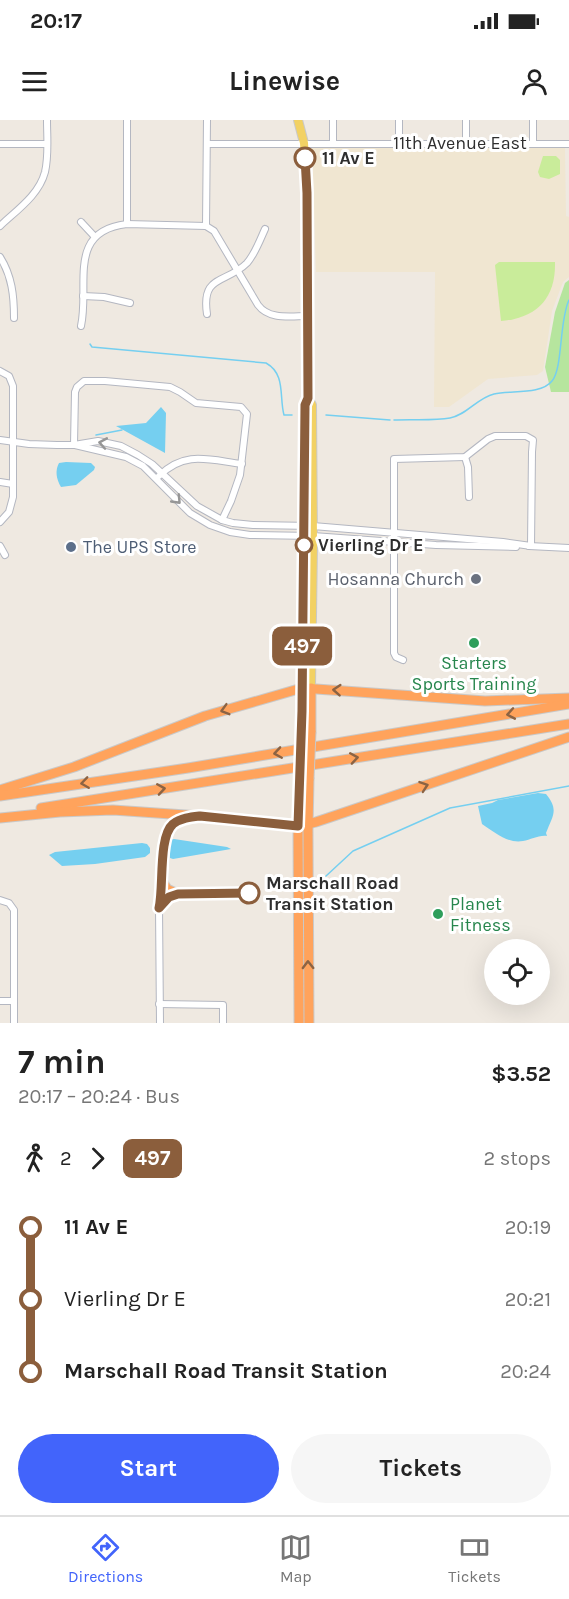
<!DOCTYPE html>
<meta charset="utf-8">
<style>
:root{--surface:#fff;--page:#f6f6f6;--text:#222;--muted:#767676;--line:#e0e0e0;--accent:#4264fb}
body{margin:0;font-family:Karla,sans-serif;background:var(--page);color:var(--text);height:100vh;display:flex;flex-direction:column;font-size:22px;white-space:nowrap}
*{box-sizing:border-box;margin:0}
p{font-size:20px;color:var(--muted)}
.icon{flex:none;width:33px;height:33px;fill:none;stroke:currentColor;stroke-width:2;stroke-linecap:round;stroke-linejoin:round}
.map{position:relative;height:903px;overflow:hidden}
.sheet{display:flex;flex-direction:column;background:var(--surface);flex:1}
.sheet>*{flex:none}
.badge{padding:0 12px;border-radius:9px;font-size:21px;line-height:39px}
.tools{position:absolute;left:484px;top:819px;display:grid;gap:12px}
.tools a{display:grid;place-items:center;width:66px;height:66px;border-radius:50%;background:var(--surface);box-shadow:0 6px 24px #0002;font-size:30px}
.map>.badge{position:absolute;translate:-50% -50%;box-shadow:0 0 0 3px #fff}
.legs{display:flex;align-items:center;gap:9px;height:66px;padding:0 18px;font-size:20px}
.legs p{margin-inline-start:auto}
.headline{display:flex;align-items:center;justify-content:space-between;height:102px;padding:0 18px}
h1{font-size:33px;font-weight:700;line-height:45px}
.button{display:flex;gap:12px;margin-top:auto;padding:12px 18px}
.button a{flex:1;height:69px;border-radius:36px;background:var(--accent);color:#fff;font-size:24px;font-weight:700;line-height:69px;text-align:center}
.button a+a{background:var(--page);color:var(--text)}
ul{padding:0 18px;list-style:none}
li{display:flex;align-items:center;gap:21px;height:72px;font-size:22px}
li i{display:grid;place-items:center;width:9px;height:100%;margin:0 8px;background:currentColor}
li i::after{content:'';width:15px;height:15px;margin:-8px;border:4px solid;border-radius:50%;background:var(--surface)}
li p{margin-inline-start:auto}
li:first-child i{background:linear-gradient(#0000 50%,currentColor 0)}
li:last-child i{background:linear-gradient(currentColor 50%,#0000 0)}
.status{display:flex;justify-content:space-between;align-items:center;height:42px;padding:0 30px;background:var(--surface);direction:ltr}
.status svg{height:16px;fill:currentColor}
header{display:flex;justify-content:space-between;align-items:center;height:78px;padding:0 18px;background:var(--surface);font-size:27px;font-weight:700}
.dock{display:flex;justify-content:space-around;align-items:center;height:84px;border-top:2px solid var(--line);background:var(--surface);font-size:16px;color:var(--muted)}
.dock a{display:grid;justify-items:center;gap:3px}
.dock .current{color:var(--accent)}
.map>svg:first-child{display:block}
.education{fill:#f0e6d1}
.green{fill:#b6e59e}
.pitch{fill:#c9ec9a}
.water{fill:#75cff0}
.lines{fill:none;stroke-linecap:round;stroke-linejoin:round}
.stream{stroke:#75cff0;stroke-width:1.5}
.minor-casing{stroke:#b4b7c1;stroke-width:8}
.major-casing{stroke:#c9c9c9;stroke-width:10}
.highway-casing{stroke:#c9c9c9;stroke-width:11}
.minor{stroke:#fff;stroke-width:6}
.major{stroke:#f2d163;stroke-width:8}
.highway{stroke:#ffa35c;stroke-width:9}
.highway-bridge-casing{stroke:#c9c9c9;stroke-width:11;stroke-linecap:butt}
.highway-bridge{stroke:#ffa35c;stroke-width:9}
.oneway{stroke:#969696}
.oneway2{stroke:#8c6343}
.line-1-casing{stroke:#fff;stroke-width:14}
.line-1{stroke:#8b5e3c;stroke-width:9}
.stop-1-dot{fill:#fff;stroke:#8b5e3c;stroke-width:3}
.service-dot{fill:#5c6f8a;stroke:#fff;stroke-width:2}
.worship-dot{fill:#6b7280;stroke:#fff;stroke-width:2}
.leisure-dot{fill:#2e9e5b;stroke:#fff;stroke-width:2}
.labels{text-anchor:middle;stroke-width:6;stroke-linejoin:round;paint-order:stroke}
.street-label{font-size:18px;fill:#2e2e2e;stroke:#fff}
.stop-label{font-size:18px;font-weight:bold;fill:#2e2e2e;stroke:#fff;text-anchor:start}
.service-label{font-size:18px;fill:#4e5e75;stroke:#fff;text-anchor:start}
.worship-label{font-size:18px;fill:#5b616d;stroke:#fff;text-anchor:end}
.leisure-label{font-size:18px;fill:#27864d;stroke:#fff}
</style>
<div class="status"><b>20:17</b><svg viewBox="0 0 49 12"><path d="M0 12V9h3v3zM5 12V6h3v6zM10 12V3h3v9zM15 12V0h3v12zM26 1h20v11H26zM47 4h2v5h-2z"/></svg></div>
<header><svg class="icon" aria-label="menu" viewBox="0 0 24 24"><path d="M4 6h16M4 12h16M4 18h16"/></svg>Linewise<svg class="icon" aria-label="person" viewBox="0 0 24 24"><circle cx="12" cy="8" r="4"/><path d="M4 21q1-7 8-7t8 7"/></svg></header>
<div class="map">
<svg width="569" height="903" viewBox="0 0 569 903">
<rect width="100%" height="100%" fill="#efe9e1"/>
<polygon class="education" points="312,28 565,28 566,96 569,97 569,157 563,162 552,191 543,251 537,255 488,259 449,287 434,287 435,152 316,152"/>
<polygon class="green" points="569,160 569,272 551,272 545,247 555,192 565,163"/>
<g class="pitch">
<polygon points="543,36 556,36 560,40 560,54 549,59 540,57 538,52"/>
<path d="M499 142H555C556 178 537 198 501 201L495 145Z"/>
</g>
<g class="water">
<polygon points="161,287 166,293 165,333 116,306 146,303"/>
<path d="M66 342 91 343 95 347 94 350 76 365 61 367C56 359 55 350 59 343Z"/>
<path d="M538 673 546 674C559 690 553 695 546 713L547 716C538 715 531 720 523 721 508 724 494 712 482 704L478 686 492 683 498 680Z"/>
<polygon points="174,719 227,727 231,729 173,739 170,738 168,720"/>
<polygon points="142,723 147,724 150,728 150,733 145,737 95,744 62,746 49,735 55,732"/>
</g>
<g class="lines">
<g class="stream">
<path d="M90 224 92 227 266 243C286 254 279 277 284 295H292"/>
<polyline points="326,295 390,300"/>
<path d="M394 300C412 299 433 301 450 298 467 295 477 278 494 274 511 270 541 275 552 261 563 248 559 201 569 180"/>
<polyline points="96,315 122,310"/>
<polyline points="326,756 353,731 450,688 569,666"/>
</g>
<g class="minor-casing">
<g id="minor">
<polyline points="333,0 333,24"/>
<polyline points="399,0 399,23"/>
<polyline points="533,0 533,24"/>
<polyline points="466,23 466,0"/>
<polyline points="0,24 47,24"/>
<polyline points="207,24 569,24"/>
<polyline points="81,102 95,117"/>
<polyline points="127,104 127,0"/>
<path d="M0 106C17 90 39 75 45 52 49 35 47 17 47 0"/>
<polyline points="206,106 207,0"/>
<path d="M0 137C12 156 14 176 14 198"/>
<polyline points="83,176 104,177 130,183"/>
<path d="M207 194C201 154 226 164 247 143 255 134 260 120 265 109"/>
<path d="M81 206C90 165 66 111 127 104L206 106 214 111 258 185C269 200 290 196 308 196"/>
<polyline points="0,251 9,256 13,266 13,377 9,392 0,402"/>
<polyline points="0,320 29,324 57,325 74,325 98,321 121,326 138,335 152,344 197,386 222,400 233,403 253,405 313,406 503,422 531,426"/>
<polyline points="74,325 75,272 77,267 84,261 105,261 170,267 180,272 196,283 241,287 247,294 240,355 231,381 222,400"/>
<polyline points="75,325 126,337 143,346 190,393 210,405 230,412 250,415 313,416 436,425 516,427"/>
<polyline points="465,337 468,347 469,377"/>
<path d="M159 356C185 330 209 340 242 344"/>
<polyline points="0,362 13,364"/>
<polyline points="0,426 5,435"/>
<polyline points="529,426 569,428"/>
<polyline points="403,540 396,537 394,533 394,339 465,337 488,319 495,316 526,316 533,320 532,332 531,426"/>
<polyline points="0,780 9,783 14,790 14,903"/>
<polyline points="159,788 160,903"/>
<polyline points="0,881 14,881"/>
<polyline points="159,884 223,885 223,903"/>
</g>
</g>
<g class="major-casing">
<g id="major">
<polyline points="298,0 304,23 306,52 308,278 312,285 313,423 311,568"/>
<polyline points="302,568 305,285 308,278"/>
</g>
</g>
<g class="highway-casing">
<g id="highway">
<polyline points="311,612 311,568"/>
<polyline points="301,613 302,568"/>
<polyline points="0,670 74,647 205,596 302,568 485,581 569,578"/>
<polyline points="0,676 188,648 569,584"/>
<polyline points="41,688 569,604"/>
<polyline points="0,698 60,692 113,690 200,696 299,706 316,702 569,617"/>
<polyline points="162,761 167,769 178,774"/>
<polyline points="159,788 162,778 165,718 172,705 184,698 192,697"/>
<polyline points="299,903 298,712 300,660"/>
<polyline points="309,903 308,710 309,659"/>
</g>
</g>
<use href="#minor" class="minor"/>
<use href="#major" class="major"/>
<use href="#highway" class="highway"/>
<g class="highway-bridge-casing">
<g id="highway-bridge">
<polyline points="309,659 311,612"/>
<polyline points="300,660 301,613"/>
</g>
</g>
<use href="#highway-bridge" class="highway-bridge"/>
</g>
<defs><path id="oneway-chevron" d="M-2-3.5L2.5 0L-2 3.5" fill="none" stroke-width="1.6" stroke-linecap="round" stroke-linejoin="round" transform="scale(1.5)"/></defs>
<g class="oneway">
<use href="#oneway-chevron" transform="translate(103 323) rotate(-170)"/>
<use href="#oneway-chevron" transform="translate(177 380) rotate(46)"/>
</g>
<g class="oneway2">
<use href="#oneway-chevron" transform="translate(337 570) rotate(-176)"/>
<use href="#oneway-chevron" transform="translate(225 590) rotate(164)"/>
<use href="#oneway-chevron" transform="translate(511 594) rotate(170)"/>
<use href="#oneway-chevron" transform="translate(278 633) rotate(171)"/>
<use href="#oneway-chevron" transform="translate(354 638) rotate(-9)"/>
<use href="#oneway-chevron" transform="translate(85 663) rotate(172)"/>
<use href="#oneway-chevron" transform="translate(424 666) rotate(-19)"/>
<use href="#oneway-chevron" transform="translate(161 669) rotate(-9)"/>
<use href="#oneway-chevron" transform="translate(308 845) rotate(-91)"/>
</g>
<g class="lines">
<g class="line-1-casing">
<path id="line-1" d="M249 773 178 774 169 777 159 788C164 767 158 717 173 704 181 698 191 697 200 696L298 706 302 591 305 285 308 278 307 73 305 38"/>
</g>
<use href="#line-1" class="line-1"/>
</g>
<g class="stop-1-dot">
<circle cx="305" cy="38" r="10"/>
<circle cx="304" cy="425" r="8"/>
<circle cx="249" cy="773" r="10"/>
</g>
<circle class="service-dot" cx="71" cy="427" r="6"/>
<circle class="worship-dot" cx="476" cy="459" r="6"/>
<g class="leisure-dot">
<circle cx="474" cy="523" r="6"/>
<circle cx="438" cy="794" r="6"/>
</g>
<g class="labels">
<g class="street-label">
<text x="460" y="29">11th Avenue East</text>
</g>
<g class="stop-label">
<text x="322" y="44">11 Av E</text>
<text x="318" y="431">Vierling Dr E</text>
<text x="266" y="769">Marschall Road<tspan x="266" dy="21">Transit Station</tspan></text>
</g>
<g class="service-label">
<text x="83" y="433">The UPS Store</text>
</g>
<g class="worship-label">
<text x="464" y="465">Hosanna Church</text>
</g>
<g class="leisure-label">
<text x="474" y="549">Starters<tspan x="474" dy="21">Sports Training</tspan></text>
<text x="450" y="790" text-anchor="start">Planet<tspan x="450" dy="21">Fitness</tspan></text>
</g>
</g>
</svg>
<div class="tools">
<a><svg class="icon" aria-label="locate" viewBox="0 0 24 24"><circle cx="12" cy="12" r="6"/><path d="M12 2v4M12 18v4M2 12h4M18 12h4"/></svg></a>
</div>
<b class="badge" style="left:302px;top:526px;background:#8b5e3c;color:#fff">497</b>
</div>
<section class="sheet">
<div class="headline"><div><h1>7 min</h1><p>20:17 – 20:24 · Bus</p></div><b>$3.52</b></div>
<div class="legs"><svg class="icon" aria-label="walk" viewBox="0 0 24 24"><circle cx="13" cy="4" r="2"/><path d="M13 8l-2 6 4 7M11 14l-3 7M7 12l3-4h3l4 4"/></svg>2<svg class="icon" aria-label="forward" viewBox="0 0 24 24"><path d="M9 5l7 7-7 7"/></svg><b class="badge" style="background:#8b5e3c;color:#fff">497</b><p>2 stops</p></div>
<ul>
<li><i style="color:#8b5e3c"></i><b>11 Av E</b><p>20:19</p></li>
<li><i style="color:#8b5e3c"></i><span>Vierling Dr E</span><p>20:21</p></li>
<li><i style="color:#8b5e3c"></i><b>Marschall Road Transit Station</b><p>20:24</p></li>
</ul>
<div class="button"><a>Start</a><a>Tickets</a></div>
</section>
<nav class="dock">
<a class="current"><svg class="icon" aria-label="directions" viewBox="0 0 24 24"><path d="M12 3l9 9-9 9-9-9zM9 14v-3h6M13 9l2 2-2 2"/></svg>Directions</a>
<a><svg class="icon" aria-label="map" viewBox="0 0 24 24"><path d="M3 6l6-2 6 2 6-2v14l-6 2-6-2-6 2zM9 4v14M15 6v14"/></svg>Map</a>
<a><svg class="icon" aria-label="tickets" viewBox="0 0 24 24"><path d="M3 7h18v10H3zM15 7v10"/></svg>Tickets</a>
</nav>
